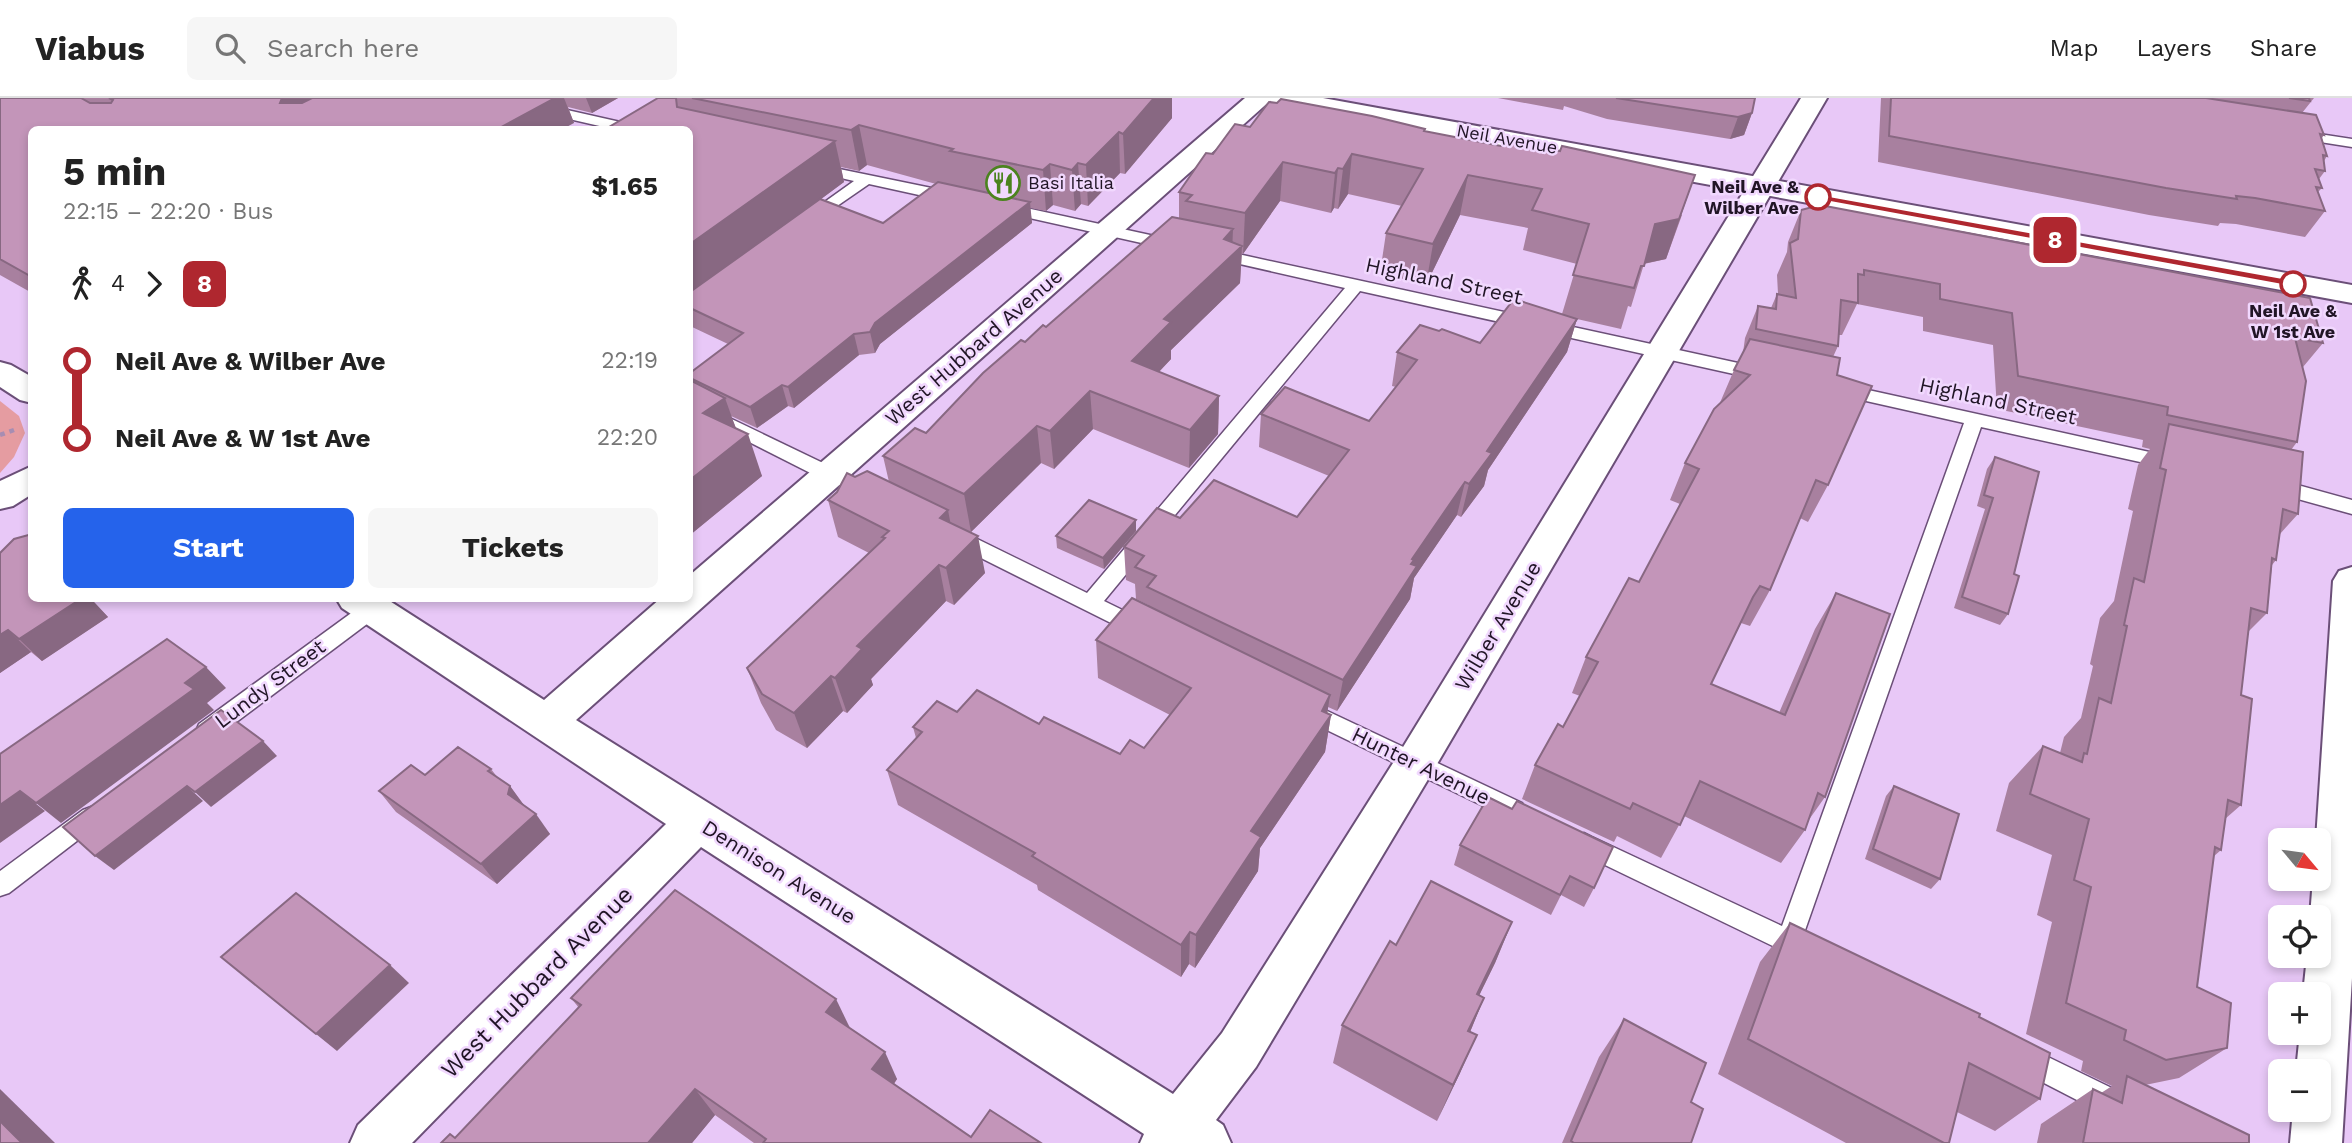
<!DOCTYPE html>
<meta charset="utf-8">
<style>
:root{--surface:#fff;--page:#f6f6f6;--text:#222;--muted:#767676;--line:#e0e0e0;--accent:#2563eb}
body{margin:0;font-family:"Work Sans",sans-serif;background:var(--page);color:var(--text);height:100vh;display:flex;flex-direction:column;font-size:26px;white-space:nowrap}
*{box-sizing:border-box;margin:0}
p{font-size:23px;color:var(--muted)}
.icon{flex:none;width:38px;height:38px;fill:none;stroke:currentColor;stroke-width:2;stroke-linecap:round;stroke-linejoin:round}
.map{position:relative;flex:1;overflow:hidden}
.panel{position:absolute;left:28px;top:28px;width:665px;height:476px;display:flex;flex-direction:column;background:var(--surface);border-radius:10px;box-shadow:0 4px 10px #0003}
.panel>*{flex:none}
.badge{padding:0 14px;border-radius:10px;font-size:24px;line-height:46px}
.needle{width:46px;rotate:119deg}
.buttons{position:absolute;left:2268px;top:730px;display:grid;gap:14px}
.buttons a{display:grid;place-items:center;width:63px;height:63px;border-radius:10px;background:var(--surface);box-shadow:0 4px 10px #0003;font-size:35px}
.map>.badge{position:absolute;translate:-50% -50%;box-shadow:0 0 0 4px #fff}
.legs{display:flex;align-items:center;gap:10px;height:77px;padding:0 35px;font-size:23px}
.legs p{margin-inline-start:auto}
.summary{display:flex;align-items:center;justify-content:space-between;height:119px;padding:0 35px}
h1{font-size:38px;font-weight:700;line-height:52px}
.button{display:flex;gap:14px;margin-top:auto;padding:14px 35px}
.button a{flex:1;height:80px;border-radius:10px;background:var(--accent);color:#fff;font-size:28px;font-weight:700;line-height:80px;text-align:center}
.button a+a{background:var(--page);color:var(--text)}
ul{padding:0 35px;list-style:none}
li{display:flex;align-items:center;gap:24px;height:77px;font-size:26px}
li i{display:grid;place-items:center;width:10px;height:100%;margin:0 9px;background:currentColor}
li i::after{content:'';width:18px;height:18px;margin:-9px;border:5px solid;border-radius:50%;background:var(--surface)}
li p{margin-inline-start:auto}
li:first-child i{background:linear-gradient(#0000 50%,currentColor 0)}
li:last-child i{background:linear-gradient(currentColor 50%,#0000 0)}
header{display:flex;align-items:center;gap:42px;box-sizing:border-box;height:98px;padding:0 35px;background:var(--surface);border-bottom:2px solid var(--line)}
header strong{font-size:33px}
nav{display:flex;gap:38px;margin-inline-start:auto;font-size:24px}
.search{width:490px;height:63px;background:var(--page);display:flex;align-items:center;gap:18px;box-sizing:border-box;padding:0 24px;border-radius:10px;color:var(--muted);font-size:26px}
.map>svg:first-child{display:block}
.green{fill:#e59ca1}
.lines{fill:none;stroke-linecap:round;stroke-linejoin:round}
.lane-casing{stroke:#6b4f78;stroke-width:3}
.street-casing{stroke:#6b4f78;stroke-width:4}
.secondary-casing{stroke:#6b4f78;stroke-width:4}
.path{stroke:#a78db2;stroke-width:4.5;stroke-dasharray:5 5;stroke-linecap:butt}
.lane{fill:#fff;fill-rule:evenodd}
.street{fill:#fff;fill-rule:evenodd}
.secondary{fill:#fff;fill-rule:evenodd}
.wall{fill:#a8809f;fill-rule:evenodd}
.shaded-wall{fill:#886882}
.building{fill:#c395b9;stroke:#886882;stroke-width:2}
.line-1{fill:#af272f;stroke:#fff;stroke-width:2}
.stop-1-dot{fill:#fff;stroke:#af272f;stroke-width:3.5}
.labels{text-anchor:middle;stroke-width:5;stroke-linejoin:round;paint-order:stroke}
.far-street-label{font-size:18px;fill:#211526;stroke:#f1d8fe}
.far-poi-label{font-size:18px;fill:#211526;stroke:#f1d8fe;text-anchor:start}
.far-stop-label{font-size:18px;font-weight:bold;fill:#211526;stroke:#f1d8fe;text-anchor:end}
.street-label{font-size:21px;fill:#211526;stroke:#f1d8fe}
.near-street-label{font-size:24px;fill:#211526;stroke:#f1d8fe}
</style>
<header>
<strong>Viabus</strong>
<div class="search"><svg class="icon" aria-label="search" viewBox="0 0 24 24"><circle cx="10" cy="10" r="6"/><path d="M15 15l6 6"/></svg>Search here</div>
<nav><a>Map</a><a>Layers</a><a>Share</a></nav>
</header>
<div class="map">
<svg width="2352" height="1045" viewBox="0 0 2352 1045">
<rect width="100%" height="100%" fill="#e8c8f7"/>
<polygon class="green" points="0,303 19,318 25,335 14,359 0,375"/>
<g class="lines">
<g class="lane-casing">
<g id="lane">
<polygon points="488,0 514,0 638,28 645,32 617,32 495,4"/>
<polygon points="2293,32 2352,41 2352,49 2288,39 2286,36 2288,33"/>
<polygon points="815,66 951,94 959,99 951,104 869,86 811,126 805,124 803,121 805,118 854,83 810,73 808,70 810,67"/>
<polygon points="1003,105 1173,142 1181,147 1173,152 998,113 995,110 998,107"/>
<polygon points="1215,151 1761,270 1770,276 1761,282 1360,193 1104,503 1149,525 1153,531 1149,537 1142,539 1135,537 951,445 948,440 951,435 958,433 965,435 1087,495 1345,190 1209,159 1207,156"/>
<polygon points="1841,286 2172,359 2179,360 2181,365 2179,370 2172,371 1981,329 1803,838 1813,843 1817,851 1813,859 1804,863 1576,753 1572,746 1576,739 1584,735 1592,739 1782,828 1964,325 1835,296 1832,292"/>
<polygon points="690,301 848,377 851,382 848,387 834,387 690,314"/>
<polygon points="2272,380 2352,402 2352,416 2265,392 2262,387 2265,382"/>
<polygon points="372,503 379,505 382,511 379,517 215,640 207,642 199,640 196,633 199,626 365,505"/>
<polygon points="1306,603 1522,705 1526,712 1522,719 1514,722 1506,719 1298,618 1295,612 1298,606"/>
<polygon points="91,709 99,712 103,719 99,726 9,795 0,798 0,773 83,712"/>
<polygon points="2021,946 2124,996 2128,1006 2124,1016 2114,1020 2104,1016 2011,968 2008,959 2011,950"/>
</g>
</g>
<g class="street-casing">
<g id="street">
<polygon points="1245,0 1273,0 576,622 1173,996 1222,935 1400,654 1801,0 1827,0 1430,678 1256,969 1216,1022 1223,1027 1231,1045 1140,1045 1144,1036 701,749 412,1045 350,1045 358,1027 666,726 342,510 336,500 385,500 544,602 661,500 690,500 690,477"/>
<polygon points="0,264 11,267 32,279 32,305 20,302 0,289"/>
<polygon points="32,368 32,396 13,408 0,411 0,383"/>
<polygon points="2352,469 2352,880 2342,1045 2290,1045 2293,1012 2319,1012 2319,973 2296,973 2300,934 2319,934 2319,896 2303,896 2307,858 2319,858 2319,819 2310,819 2313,780 2319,780 2319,742 2316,742 2333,483 2339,473"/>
</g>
</g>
<g class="secondary-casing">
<polygon id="secondary" points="1268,0 1323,0 2352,187 2352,205 1281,8 1272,5"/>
</g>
<polyline class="path" points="0,337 14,332"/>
<use href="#lane" class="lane"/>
<use href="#street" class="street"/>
<use href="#secondary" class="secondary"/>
</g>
<g class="wall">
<polygon points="0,0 618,0 592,15 568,9 574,25 32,32 32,195 0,177"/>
<path d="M658 0H1172V20L1125 76 1120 75 1088 108 1081 106 1075 113 1053 107 1046 113 1030 110 1032 125 880 246 875 255 859 257 794 310 788 308 757 330 731 318 736 330 762 378 690 437V275L728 246 690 228V32ZM867 67 936 86 883 125 821 101 844 84 841 69 859 73Z"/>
<polygon points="1498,0 1755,0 1752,15 1744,37 1730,41 1607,21 1564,8 1563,12"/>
<polygon points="1881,0 2314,0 2302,15 2324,37 2322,40 2327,58 2324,63 2325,73 2319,81 2322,90 2318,94 2325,113 2305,139 2236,126 2220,125 2218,128 2149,117 1878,64"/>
<polygon points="1250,29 1425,31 1425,33 1682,117 1666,161 1644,166 1631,209 1628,208 1621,231 1577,221 1567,254 1488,372 1484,388 1461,419 1457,417 1414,480 1410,501 1337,613 1328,609 1327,615 1331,617 1325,654 1260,750 1258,773 1195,870 1189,866 1181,879 1038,792 1037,787 898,707 887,672 916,640 913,629 957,614 1039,626 1120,656 1144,650 1170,617 1098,580 1096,542 1148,508 1148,507 1136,501 1135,486 1126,482 1124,449 1180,420 1297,419 1329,378 1259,349 1261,316 1369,323 1396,289 1392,288 1397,254 1439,233 1480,245 1562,216 1577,166 1523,152 1528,130 1460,117 1426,187 1380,175 1386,135 1402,108 1348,96 1338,111 1334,110 1331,115 1280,103 1243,156 1242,155 1240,185 1171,252 1171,261 1159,274 1219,298 1218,336 1189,370 1093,331 1054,371 1041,365 971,434 985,475 954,507 946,503 871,581 873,587 847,615 843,613 807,650 776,632 761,605 747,570 869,455 838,439 828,402 855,379 889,384 883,358 926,335 1025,244 1046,229 1179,120 1179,94 1213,56"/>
<polygon points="1801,112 2323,245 2303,269 2297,344 2291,352 2298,416 2280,436 2276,462 2272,467 2267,515 2248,534 2241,597 2241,707 2225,721 2221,752 2213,759 2197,889 2227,950 2179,980 2145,987 2249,1045 2037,1045 2041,1026 2093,991 2101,995 2112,988 2081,973 2083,963 2026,936 2052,824 2037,817 2052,757 1996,733 2009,685 2043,648 2060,655 2064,639 2081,620 2093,568 2090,566 2100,520 2114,503 2133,413 2128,411 2138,367 2150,351 2142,349 2143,342 1997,311 1993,247 1923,233 1923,219 1857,206 1842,237 1839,237 1838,248 1833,259 1837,277 1828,387 1808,424 1800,420 1770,492 1750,528 1741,525 1711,586 1779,615 1815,531 1836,495 1825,699 1808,723 1805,732 1781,765 1684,718 1661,760 1617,738 1614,744 1522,701 1535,667 1563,629 1580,598 1572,595 1586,559 1639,484 1680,406 1670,402 1685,365 1719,307 1734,272 1743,255 1745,240 1758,208 1771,210 1777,196 1778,196 1777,177 1787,154 1788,144"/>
<polygon points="1995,359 2014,476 2008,516 2000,527 1954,510 1985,411 1977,408 1987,371"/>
<polygon points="1136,433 1104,471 1057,450 1056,438"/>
<polygon points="0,455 93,503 108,519 42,563 31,554 0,575"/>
<polygon points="491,671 498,680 510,688 524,707 550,736 497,786 396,714 379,693 425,677"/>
<polygon points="1894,688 1940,781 1931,791 1865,761 1886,698"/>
<polygon points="1488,699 1594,790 1584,809 1561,797 1551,817 1454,767 1460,747"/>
<polygon points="1512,824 1495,865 1479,897 1484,900 1470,934 1460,975 1437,1023 1333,965 1342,927 1396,847"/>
<polygon points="1790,825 1979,919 2040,1001 1995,1033 1957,1014 1949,1045 1846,1045 1718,976 1760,864"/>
<polygon points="571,900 850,930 897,981 894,986 971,1039 1041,1045 754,1045 715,1017 692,1045 441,1045 455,1040 579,910"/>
<polygon points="1624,921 1691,1004 1691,1045 1562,1045 1599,959"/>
</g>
<g class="shaded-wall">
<polygon points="282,0 353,0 297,30 280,5"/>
<polygon points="555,0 564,0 574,25 561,32 496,32"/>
<polygon points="586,0 618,0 592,15"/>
<polygon points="1154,0 1172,0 1172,20 1125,76 1123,36"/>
<polygon points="1752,15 1744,37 1730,41 1738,19"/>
<polygon points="859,27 867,67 859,73 851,32"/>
<polygon points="1119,34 1120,75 1088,108 1086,67"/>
<polygon points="835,43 844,84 690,198 690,146"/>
<polygon points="1352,56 1348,96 1338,111 1343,71"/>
<polygon points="1283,64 1280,103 1243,156 1245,115"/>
<polygon points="1078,65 1081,106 1075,113 1072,72"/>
<polygon points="1050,66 1053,107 1046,113 1043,72"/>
<polygon points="1338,70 1334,110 1331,115 1335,75"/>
<polygon points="1468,77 1460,117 1426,187 1433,146"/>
<polygon points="1695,77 1666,161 1642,166 1655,126"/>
<polygon points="1030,104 1032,125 880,246 875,255 870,234 875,225"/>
<polygon points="1233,131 1232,157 1242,148 1240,185 1171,252 1171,261 1133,301 1132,263 1224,141"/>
<polygon points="1577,221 1567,254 1488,372 1484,388 1461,419 1469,386 1487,353"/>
<polygon points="854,236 859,257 794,310 788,289"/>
<polygon points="782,287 788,308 757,330 750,309"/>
<polygon points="1090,293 1093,331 1054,371 1050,333"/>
<polygon points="1219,298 1218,336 1189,370 1190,332"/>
<polygon points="725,300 740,342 703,315"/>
<polygon points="1037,328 1041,365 971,434 964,396"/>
<polygon points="748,336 762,378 690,437 690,382"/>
<polygon points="1465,384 1457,417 1414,480 1410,501 1337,613 1343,582 1412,461"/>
<polygon points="948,412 955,449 940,420"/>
<polygon points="1136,422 1136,433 1104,471 1103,460"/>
<polygon points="978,438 985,475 954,507 946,470"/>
<polygon points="939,467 946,503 871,581 873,587 847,615 835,580 857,548"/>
<polygon points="82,500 95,500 93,503 108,519 42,563 19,541"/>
<polygon points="8,532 31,554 0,575 0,537"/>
<polygon points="206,569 226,590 207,605 214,612 61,725 36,705 185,585"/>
<polygon points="831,578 843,613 807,650 794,615"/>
<polygon points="1330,597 1326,624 1331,617 1325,654 1260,750 1258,773 1195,870 1196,837 1251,733 1322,613"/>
<polygon points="263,643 277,658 211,709 195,694"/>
<polygon points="187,688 203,703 114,772 95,758"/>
<polygon points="510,688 525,709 508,696"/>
<polygon points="20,693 45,713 0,745 0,707"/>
<polygon points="536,716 550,736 497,786 481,766"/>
<polygon points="1512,824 1495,865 1461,935 1477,896"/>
<polygon points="1190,834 1189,866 1181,879 1181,847"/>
<polygon points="390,867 409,885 337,953 316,936"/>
<polygon points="1484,900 1468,939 1468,933"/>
<polygon points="836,901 850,930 840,942 826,914"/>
<polygon points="1477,937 1460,975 1437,1023 1453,987"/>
<polygon points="885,954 897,981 885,998 872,971"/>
<polygon points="0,991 55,1045 22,1045 0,1023"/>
<polygon points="695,991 715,1017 692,1045 648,1045"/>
</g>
<g class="building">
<polygon points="0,0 81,0 90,5 111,5 113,2 109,0 282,0 280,5 302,5 312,0 555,0 496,32 32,32 32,179 0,161"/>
<polygon points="658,0 676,0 677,9 835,43 690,146 690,32 604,32"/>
<polygon points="692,0 1154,0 1123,36 1119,34 1086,67 1078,65 1072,72 1050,66 1043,72 950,53 953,51 859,27 851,32"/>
<polygon points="1616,0 1755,0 1752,15 1738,19"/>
<polygon points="1891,0 2206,0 2316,17 2324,37 2320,36 2327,58 2323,57 2325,73 2315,71 2322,90 2316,89 2325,113 2255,100 2236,98 2237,101 2166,90 1889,38"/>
<polygon points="2289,0 2309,0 2310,3"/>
<polygon points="1281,1 1372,18 1425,31 1424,33 1501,48 1509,48 1512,43 1560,53 1562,48 1695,77 1679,121 1655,126 1644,168 1641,168 1634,190 1573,177 1589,126 1532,112 1542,91 1468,77 1433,146 1386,135 1423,71 1352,56 1343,71 1338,70 1335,75 1283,64 1245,115 1186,103 1192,97 1179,94 1206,55 1213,56 1235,26 1250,29 1269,4 1277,5"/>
<polygon points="938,84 1030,104 875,225 870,234 854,236 788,289 782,287 750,309 690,280 690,275 743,235 690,210 690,194 820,101 883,125"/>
<polygon points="1820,107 2310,200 2323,245 2295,240 2306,283 2297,344 2167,317 2168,309 2018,278 2012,215 1940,201 1940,186 1864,172 1864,177 1858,176 1858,205 1841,202 1838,248 1756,231 1758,208 1776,211 1777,196 1796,200 1790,145 1798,141 1801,112"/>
<polygon points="1172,119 1233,131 1224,141 1242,148 1164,221 1171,224 1132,263 1219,298 1190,332 1090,293 1050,333 1037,328 964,396 883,358 915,330 926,335 983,275 1021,242 1025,244 1043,227 1046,229"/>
<polygon points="1514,201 1577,221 1487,353 1492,355 1469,386 1465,384 1412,461 1414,462 1411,466 1417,468 1343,582 1147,489 1156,478 1135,469 1144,458 1124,449 1157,410 1180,420 1214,382 1297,419 1349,352 1261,316 1285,289 1369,323 1417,262 1397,254 1420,227 1439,233 1442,231 1480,245"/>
<polygon points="1750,241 1840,260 1837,277 1872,288 1828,387 1816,382 1770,492 1760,488 1753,499 1711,586 1785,617 1836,495 1890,516 1825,699 1818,695 1805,732 1700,683 1680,727 1633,705 1630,711 1535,667 1558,626 1563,629 1598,564 1586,559 1629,480 1639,484 1699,371 1685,365 1714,311 1750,277 1734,272"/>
<polygon points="690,282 725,300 703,315 748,336 690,382"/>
<polygon points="2169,326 2303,354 2298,416 2283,411 2276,462 2272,460 2267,515 2251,510 2241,597 2252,601 2241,707 2228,702 2221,752 2215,749 2197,889 2231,905 2227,950 2166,962 2124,942 2126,932 2066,905 2091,789 2074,782 2089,721 2030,696 2043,648 2082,664 2084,655 2087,656 2099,600 2111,605 2127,528 2124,527 2134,480 2144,484 2166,372 2160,370"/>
<polygon points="1995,359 2039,374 2014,476 2019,478 2008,516 1962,499 1993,400 1984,397"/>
<polygon points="867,373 948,412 940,420 978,438 946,470 939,467 857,548 862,551 835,580 831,578 794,615 762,596 747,570 885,440 882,439 889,433 828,402 837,394 847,375 855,379"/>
<polygon points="1089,402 1136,422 1103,460 1056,438"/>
<polygon points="32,436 32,500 82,500 19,541 8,532 0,537 0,455 14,441"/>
<polygon points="1132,500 1330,597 1322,613 1331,617 1251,733 1261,739 1196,837 1190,834 1181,847 1032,758 1035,755 887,672 922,634 913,629 937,603 957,614 977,592 1039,626 1044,619 1120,656 1130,642 1144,650 1191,590 1096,542"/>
<polygon points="167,541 206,569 185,585 194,591 36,705 20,693 0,707 0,656"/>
<polygon points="221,612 263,643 195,694 187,688 95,758 63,729"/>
<polygon points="458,649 491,671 488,673 510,688 508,696 536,716 481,766 379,693 411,667 425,677"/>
<polygon points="1894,688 1959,716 1940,781 1873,751"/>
<polygon points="1488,699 1512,711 1517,703 1613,749 1594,790 1570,778 1560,797 1460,747"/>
<polygon points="1431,783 1512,824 1477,896 1484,900 1468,933 1477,937 1453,987 1342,927 1390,843 1396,847"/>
<polygon points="675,792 836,901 826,914 885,954 872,971 971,1039 990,1012 1041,1045 763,1045 766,1041 695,991 648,1045 441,1045 450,1036 455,1040 581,907 571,900"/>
<polygon points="296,795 390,867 316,936 221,859"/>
<polygon points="1790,825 1980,916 1979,919 2050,955 2040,1001 1969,965 1949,1045 1944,1045 1748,941"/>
<polygon points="1624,921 1706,965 1691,1004 1703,1011 1691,1045 1574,1045 1571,1043"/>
<polygon points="2127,978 2249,1037 2249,1045 2083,1045 2093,991 2122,1005"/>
<polygon points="0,1023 22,1045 0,1045"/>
</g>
<polygon class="line-1" points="1818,96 2293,182 2298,186 2293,189 1814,101 1814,97"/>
<defs>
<g id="restaurant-ring" transform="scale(1.75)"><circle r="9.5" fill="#f1d8fe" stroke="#4b831e" stroke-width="1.5"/><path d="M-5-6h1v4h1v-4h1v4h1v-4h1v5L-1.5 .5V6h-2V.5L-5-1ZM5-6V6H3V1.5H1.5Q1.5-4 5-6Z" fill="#4b831e"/></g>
</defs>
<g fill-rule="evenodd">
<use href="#restaurant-ring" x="1003" y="85"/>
</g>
<g class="stop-1-dot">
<circle cx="1818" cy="99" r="12"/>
<circle cx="2293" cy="186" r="12"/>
</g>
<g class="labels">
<g class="far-street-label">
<text transform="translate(1507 41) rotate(10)" y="6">Neil Avenue</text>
</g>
<g class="far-poi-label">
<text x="1028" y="91">Basi Italia</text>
</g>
<g class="far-stop-label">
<text x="1799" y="95">Neil Ave &amp;<tspan x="1799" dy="21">Wilber Ave</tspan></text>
<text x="2293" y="219" text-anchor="middle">Neil Ave &amp;<tspan x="2293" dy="21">W 1st Ave</tspan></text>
</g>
<g class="street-label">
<text transform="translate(1444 183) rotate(12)" y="7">Highland Street</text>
<text transform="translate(974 249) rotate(-41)" y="7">West Hubbard Avenue</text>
<text transform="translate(1998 303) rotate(12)" y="7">Highland Street</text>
<text transform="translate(1498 528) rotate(-59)" y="7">Wilber Avenue</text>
<text transform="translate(270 586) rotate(-37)" y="7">Lundy Street</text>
<text transform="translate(1421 668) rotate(26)" y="7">Hunter Avenue</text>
<text transform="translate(779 774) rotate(32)" y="7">Dennison Avenue</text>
</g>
<g class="near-street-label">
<text transform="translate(537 884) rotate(-45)" y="8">West Hubbard Avenue</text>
</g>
</g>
</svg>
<div class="buttons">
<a><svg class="needle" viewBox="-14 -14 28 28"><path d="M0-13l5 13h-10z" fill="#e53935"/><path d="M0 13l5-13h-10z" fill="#767676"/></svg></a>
<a><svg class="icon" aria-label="locate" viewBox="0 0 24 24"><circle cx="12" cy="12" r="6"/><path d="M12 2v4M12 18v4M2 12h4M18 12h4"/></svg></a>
<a>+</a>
<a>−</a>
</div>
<b class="badge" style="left:2055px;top:142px;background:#af272f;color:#fff">8</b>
<section class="panel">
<div class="summary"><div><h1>5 min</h1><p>22:15 – 22:20 · Bus</p></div><b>$1.65</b></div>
<div class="legs"><svg class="icon" aria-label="walk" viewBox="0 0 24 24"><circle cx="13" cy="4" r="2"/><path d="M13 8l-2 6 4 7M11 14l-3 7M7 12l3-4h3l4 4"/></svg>4<svg class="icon" aria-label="forward" viewBox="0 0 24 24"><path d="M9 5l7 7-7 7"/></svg><b class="badge" style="background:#af272f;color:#fff">8</b></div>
<ul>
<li><i style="color:#af272f"></i><b>Neil Ave &amp; Wilber Ave</b><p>22:19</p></li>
<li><i style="color:#af272f"></i><b>Neil Ave &amp; W 1st Ave</b><p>22:20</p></li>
</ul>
<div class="button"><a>Start</a><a>Tickets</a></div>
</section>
</div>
